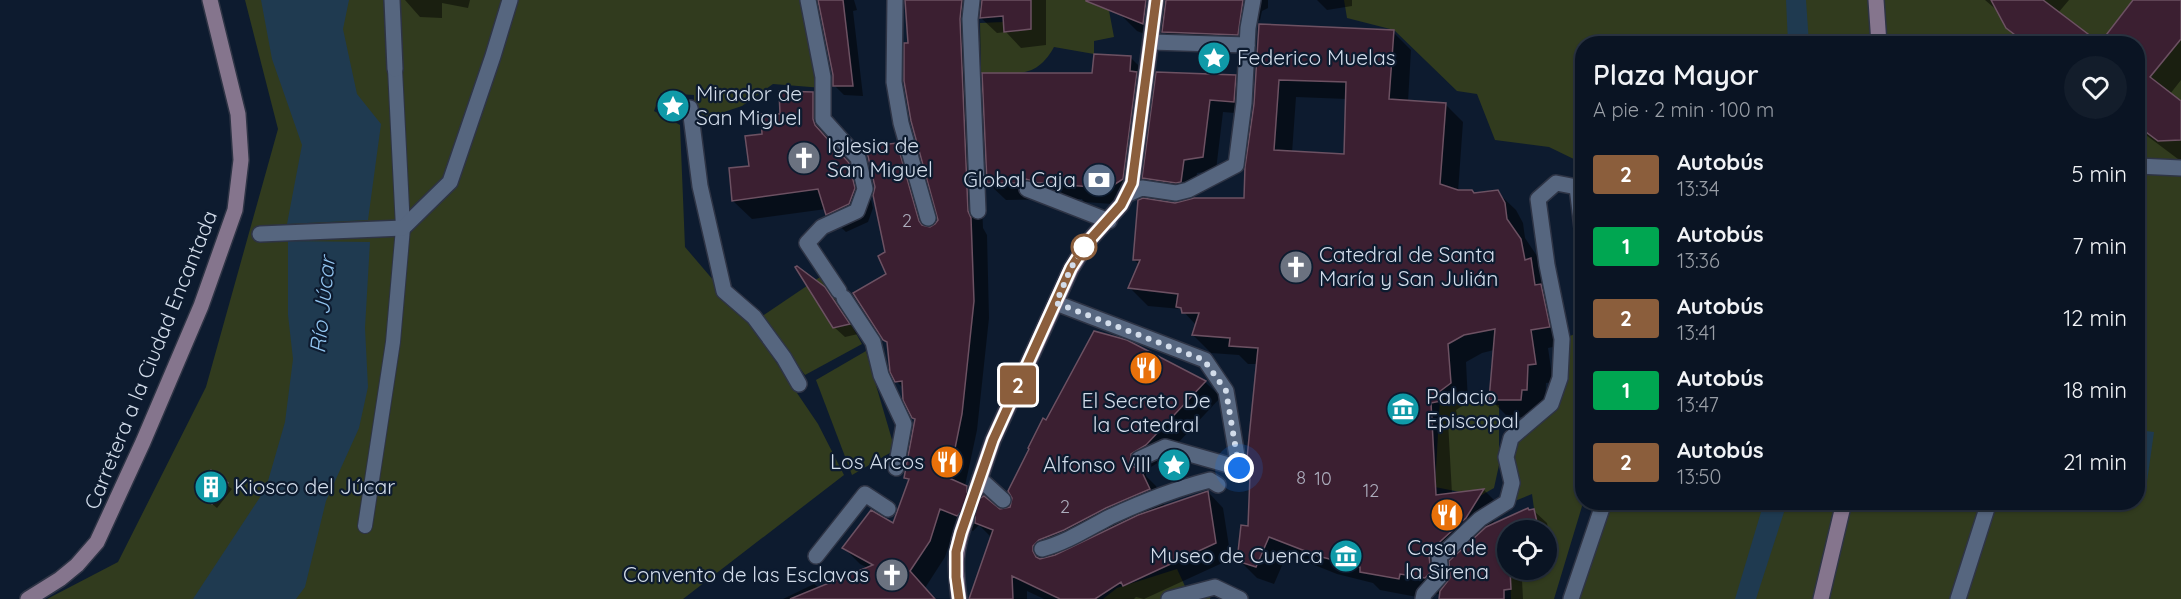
<!DOCTYPE html>
<html lang="es">
<meta charset="utf-8">
<style>
:root{--surface:#0a1423;--page:#131d2b;--text:#f1f3f6;--muted:#999ea6;--line:#2a3341}
body{margin:0;font-family:Quicksand,sans-serif;background:var(--page);color:var(--text);height:100vh;display:flex;flex-direction:column;font-size:22px;white-space:nowrap}
*{box-sizing:border-box;margin:0}
p{font-size:20px;color:var(--muted)}
.icon{flex:none;width:33px;height:33px;fill:none;stroke:currentColor;stroke-width:2;stroke-linecap:round;stroke-linejoin:round}
.map{position:relative;flex:1;overflow:hidden}
.sheet{position:absolute;left:1575px;top:36px;width:570px;height:474px;display:flex;flex-direction:column;background:var(--surface);border-radius:24px;box-shadow:0 2px 4px #0004,0 0 0 2px var(--line)}
.sheet>*{flex:none}
.badge{padding:0 12px;border-radius:4px;font-size:21px;line-height:39px}
.fabs{position:absolute;left:1497px;top:520px;display:grid;gap:12px}
.fabs a{display:grid;place-items:center;width:60px;height:60px;border-radius:50%;background:var(--surface);box-shadow:0 2px 4px #0004,0 0 0 2px var(--line);font-size:30px}
.you{position:absolute;width:30px;height:30px;margin:-15px;border:4px solid #fff;border-radius:50%;background:#1a73e8;box-shadow:0 0 0 9px #1a73e833}
.map>.badge{position:absolute;translate:-50% -50%;box-shadow:0 0 0 3px #fff}
.round{display:grid;place-items:center;flex:none;width:63px;height:63px;border-radius:32px;background:var(--page)}
.head{display:flex;align-items:center;justify-content:space-between;height:102px;padding:0 18px}
h1{font-size:28px;font-weight:600;line-height:45px}
ul{padding:0;list-style:none}
li{display:flex;align-items:center;gap:18px;height:72px;padding:0 18px}
li div{flex:1}
li b{display:block;font-size:22px}
li em{font-style:normal}
li .badge{min-width:66px;font-weight:700;text-align:center}
.map>svg:first-child{display:block}
.green{fill:#313b1e}
.water{fill:#1f3a50}
.shadow{fill:#0007;fill-rule:evenodd}
.building{fill:#3b1f31;stroke:#6c5162;stroke-width:1.5;fill-rule:evenodd}
.lines{fill:none;stroke-linecap:round;stroke-linejoin:round}
.secondary-tunnel{stroke:#2b384b;stroke-width:15;stroke-dasharray:15 8;stroke-linecap:butt}
.lane-casing{stroke:#2e3445;stroke-width:16}
.street-casing{stroke:#2e3445;stroke-width:18}
.secondary-casing{stroke:#2e3445;stroke-width:18}
.lane{stroke:#56667f;stroke-width:14}
.street{stroke:#56667f;stroke-width:15}
.secondary{stroke:#85758d;stroke-width:15}
.line-casing{stroke:#fff;stroke-width:14}
.line{stroke:#8b5e3c;stroke-width:9}
.walk{stroke:#d2dcea;stroke-width:6;stroke-dasharray:0 10.8}
.stop-dot{fill:#fff;stroke:#8b5e3c;stroke-width:3}
.labels{text-anchor:middle;stroke-width:4.5;stroke-linejoin:round;paint-order:stroke}
.number-label{font-size:18px;fill:#acadbc}
.poi-label{font-size:21px;fill:#d2dcea;stroke:#0d1b2f;text-anchor:start}
.street-label{font-size:21px;fill:#d2dcea;stroke:#0d1b2f}
.water-label{font-size:22px;font-style:italic;fill:#92c5f0;stroke:#0d1b2f}
</style>
<div class="map">
<svg width="2181" height="599" viewBox="0 0 2181 599">
<rect width="100%" height="100%" fill="#0d1b2f"/>
<g class="green">
<polygon points="245,0 805,0 823,88 773,84 742,106 694,122 694,95 661,93 654,111 680,125 685,247 749,322 818,424 844,475 683,599 47,599 118,562 206,387 278,129"/>
<path d="M1031 0H1107L1114 37 1094 41V54L1054 47C1035 81 1015 72 981 73L980 23 1003 22 1004 32 1030 29Z"/>
<polygon points="1344,0 2181,0 2181,599 1579,599 1611,503 2138,502 2138,44 1582,44 1582,163 1549,147 1495,140 1477,94 1457,91 1394,30 1347,18"/>
<polygon points="823,275 862,344 805,375 761,317"/>
<polygon points="1575,334 1582,334 1583,503 1554,599 1511,599 1510,570 1546,570 1546,531 1537,531 1532,494 1505,505 1511,438 1551,404 1562,339"/>
<polygon points="866,351 895,450 852,475 816,380"/>
<polygon points="1440,399 1499,405 1499,465 1494,488 1480,496 1435,487"/>
<polygon points="1177,569 1191,599 1211,594 1210,599 1103,599 1117,588"/>
</g>
<g class="water">
<polygon points="261,0 349,0 343,29 357,94 381,124 368,220 287,224 302,145 272,59"/>
<polygon points="1786,0 1806,0 1809,43 1788,43"/>
<polygon points="288,241 370,242 365,328 368,387 359,428 326,501 305,587 296,599 193,599 266,488 285,422 293,359 288,315"/>
<polygon points="2138,430 2154,432 2146,489 2138,488"/>
<polygon points="1764,502 1787,503 1756,599 1735,599"/>
</g>
<g class="shadow">
<polygon points="405,0 470,0 468,8 442,3 442,18 420,17"/>
<polygon points="819,0 854,0 857,10 853,11 863,96 844,95 834,85 834,75"/>
<polygon points="906,0 1046,0 1046,45 1021,48 1006,32 997,33 981,18 982,8 980,8 975,36 983,228 987,235 989,318 977,430 965,486 980,500 1000,511 1011,508 1046,422 1110,336 1205,382 1221,397 1161,461 1146,470 1146,476 1156,486 1165,507 1208,492 1223,508 1231,559 1144,599 1136,597 1134,599 1044,599 1027,591 1027,599 971,599 992,538 979,525 973,531 956,524 945,557 925,588 935,599 783,599 814,584 819,588 868,568 860,564 844,548 894,525 909,481 906,477 916,420 904,389 896,381 888,344 884,339 888,275 887,253 896,145 912,161 931,228 936,226 939,215 909,44"/>
<polygon points="1091,0 1268,0 1268,8 1262,11 1260,20 1212,28 1214,50 1181,49 1162,30 1160,40 1137,31 1119,13 1119,9 1099,7"/>
<polygon points="1317,0 1352,0 1352,6 1327,10"/>
<polygon points="1985,0 2069,0 2058,13 2098,44 2024,44 2007,27 1999,12"/>
<polygon points="2135,0 2181,0 2181,80 2170,94 2181,103 2181,159 2178,159 2138,129 2138,44"/>
<path d="M1260 26 1393 32 1411 50 1408 102 1445 104 1463 122 1458 192 1475 194 1497 192 1516 210 1523 223 1525 238 1539 259 1567 344 1548 348 1553 382 1546 383 1545 407 1539 417H1508L1490 399 1494 350 1482 353 1466 362 1468 402 1456 410 1458 419 1448 421 1452 494 1484 490 1502 508 1491 526 1534 511 1547 523 1551 544 1546 546V531H1508V570H1534L1522 580 1523 599H1443L1457 589 1451 565 1447 575 1448 590 1444 595 1418 591 1417 597 1380 590 1373 583 1337 574 1287 554 1274 584 1257 578 1239 560 1249 527 1252 478 1248 474 1258 364H1248L1239 355 1211 353 1193 335 1197 326 1181 309 1148 306 1130 288 1140 265 1134 260 1175 204 1245 200 1255 104ZM1296 97 1347 99 1346 155 1292 153Z"/>
<polygon points="1131,58 1148,75 1148,85 1155,92 1235,76 1248,89 1247,114 1223,112 1216,170 1197,173 1194,195 1157,191 1142,176 1140,196 1127,205 1084,202 1082,199 1006,200 988,183 1094,74"/>
<polygon points="813,94 831,113 831,139 834,145 867,183 873,208 868,222 846,232 827,214 826,209 752,219 733,201 763,135 781,115"/>
<polygon points="824,288 835,299 858,334 845,337 834,327"/>
<polygon points="211,472 232,489 217,508 201,495"/>
</g>
<g class="building">
<polygon points="818,0 843,0 853,86 833,86 833,75"/>
<polygon points="905,0 962,0 960,19 968,211 971,218 974,301 962,414 949,478 967,486 967,492 972,499 978,499 984,496 1000,509 1010,507 1012,498 1008,491 1029,449 1028,448 1043,418 1046,420 1094,331 1127,340 1206,381 1146,445 1131,454 1130,464 1134,467 1140,468 1150,489 1106,508 1064,530 1039,540 1033,546 1033,551 1036,557 1040,559 1055,555 1138,515 1208,491 1216,543 1123,586 1121,582 1095,599 1060,599 1012,576 1013,599 969,599 993,530 975,523 975,517 970,510 964,510 957,516 940,509 930,541 910,571 935,599 790,599 873,565 842,548 871,510 893,523 909,479 904,478 915,419 912,418 903,400 902,381 895,382 890,372 887,342 883,340 853,293 886,274 878,256 885,252 873,195 875,187 868,156 861,147 897,143 919,221 922,225 930,227 935,224 938,220 911,121 904,81 904,43 908,43"/>
<polygon points="982,0 1031,0 1031,29 1004,32 1003,16 980,18"/>
<polygon points="1086,0 1146,0 1143,24 1086,1"/>
<polygon points="1166,0 1243,0 1238,35 1162,32"/>
<polygon points="1991,0 2043,0 2100,43 2133,0 2181,0 2181,39 2150,77 2181,101 2181,140 2158,141 2138,126 2138,44 2027,44 2006,28"/>
<path d="M1259 24 1394 30 1389 99 1446 103 1440 184 1458 190H1472L1474 193 1498 190 1505 203 1507 219 1521 239 1525 260 1531 258 1535 285 1541 284 1550 327 1531 330 1536 364 1528 365 1527 390H1522L1521 400H1489L1495 329 1464 335 1448 344 1451 383 1439 392 1441 401 1431 403 1436 495 1484 489 1466 518 1431 550 1429 556 1431 572 1425 578 1400 574 1399 579 1360 572V567L1318 556 1269 537 1256 567 1237 561 1241 525 1248 526 1250 475H1246L1248 471 1247 458 1258 348 1229 346 1230 338 1192 335 1199 313H1182L1181 308 1176 307 1178 294 1128 288 1140 260H1133L1138 200 1143 198 1175 203 1194 198H1244L1245 167 1254 104ZM1279 80 1346 82 1344 154 1274 150Z"/>
<polygon points="1094,54 1131,56 1130,71 1137,72 1123,179 1109,188 1065,185 1065,182 1038,183 1026,179 1020,183 987,183 982,73 1092,73"/>
<polygon points="1156,72 1236,75 1234,102 1210,100 1203,157 1184,160 1181,182 1176,183 1142,178"/>
<polygon points="779,91 813,92 813,119 815,125 849,163 855,188 849,204 826,215 818,189 732,201 729,168 749,166 745,136 762,134 761,114 780,114"/>
<polygon points="797,266 825,287 850,324 833,328 795,267"/>
<polygon points="211,470 228,483 212,504 195,490"/>
<polygon points="1528,508 1529,510 1534,509 1539,531 1508,531 1508,570 1510,570 1511,589 1504,590 1504,599 1439,599 1440,591 1450,578 1449,561 1486,527"/>
</g>
<g class="lines">
<polyline class="secondary-tunnel" points="966,519 976,490"/>
<g class="lane-casing">
<polyline id="lane" points="365,526 393,342 403,228 395,69"/>
</g>
<g class="street-casing">
<g id="street">
<polyline points="392,0 395,69"/>
<polyline points="808,0 823,77 823,119 858,158 865,189 857,211 822,227 807,243 839,291"/>
<polyline points="895,0 894,82 901,123 928,218"/>
<polyline points="972,0 970,19 978,211"/>
<polyline points="1151,42 1247,45"/>
<polyline points="690,108 700,186 724,291 754,317 784,358 799,384"/>
<polyline points="2138,166 2181,168"/>
<polyline points="1027,189 1109,221"/>
<polyline points="1126,195 1142,188 1176,193 1188,190 1236,165 1244,103 1248,28 1253,0"/>
<polyline points="260,234 403,228 450,182 493,56 510,0"/>
<polyline points="844,298 873,342 881,375 904,424 896,468"/>
<polyline points="1056,303 1205,360 1226,391 1239,468 1165,447 1139,459"/>
<polyline points="980,479 1003,500"/>
<path d="M1042 549C1067 542 1087 529 1110 517 1142 502 1175 489 1210 480L1218 485"/>
<polyline points="816,556 865,494 888,509"/>
<polyline points="1169,599 1215,587 1240,599"/>
<polyline points="1423,599 1424,594 1441,575 1439,555 1445,552 1480,519 1507,502 1512,483 1506,457 1511,438 1551,404 1560,378 1562,339 1547,265 1538,199 1556,183 1577,187 1582,228"/>
<polyline points="1571,599 1604,502"/>
<polyline points="1958,599 1989,502"/>
</g>
</g>
<g class="secondary-casing">
<g id="secondary">
<polyline points="1876,0 1879,44"/>
<polyline points="976,490 993,440 1071,269 1087,243 1121,205 1132,183 1156,0"/>
<polyline points="28,599 60,579 77,565 97,542 143,442 201,306 235,210 241,160 238,114 210,0"/>
<path d="M959 599C955 566 954 551 966 519"/>
<polyline points="1821,599 1844,502"/>
</g>
</g>
<use href="#lane" class="lane"/>
<use href="#street" class="street"/>
<use href="#secondary" class="secondary"/>
</g>
<g class="lines">
<g class="line-casing">
<polyline id="line" points="959,599 956,577 956,552 961,533 993,440 1071,268 1087,243 1121,205 1132,183 1156,0"/>
</g>
<use href="#line" class="line"/>
<polyline class="walk" points="1084,247 1071,268 1056,303 1204,360 1226,391 1239,468"/>
</g>
<defs>
<g id="sight-disc" transform="scale(1.725)"><circle r="9.5" fill="#0f9aa8" stroke="#0d1b2f"/><path d="M0-6L1.8-2.2L6-1.7L2.9 1.2L3.7 5.4L0 3.3L-3.7 5.4L-2.9 1.2L-6-1.7L-1.8-2.2Z" fill="#fff"/></g>
<g id="church-disc" transform="scale(1.725)"><circle r="9.5" fill="#6b7280" stroke="#0d1b2f"/><path d="M-1.2-6h2.4v3.5h3.3v2.4h-3.3V6h-2.4V-.1h-3.3v-2.4h3.3Z" fill="#fff"/></g>
<g id="bank-disc" transform="scale(1.725)"><circle r="9.5" fill="#5c6f8a" stroke="#0d1b2f"/><path d="M-6-4H6V4H-6ZM0-2.3a2.3 2.3 0 1 0 0 4.6a2.3 2.3 0 1 0 0-4.6Z" fill="#fff"/></g>
<g id="restaurant-disc" transform="scale(1.725)"><circle r="9.5" fill="#e8710a" stroke="#0d1b2f"/><path d="M-5-6h1v4h1v-4h1v4h1v-4h1v5L-1.5 .5V6h-2V.5L-5-1ZM5-6V6H3V1.5H1.5Q1.5-4 5-6Z" fill="#fff"/></g>
<g id="museum-disc" transform="scale(1.725)"><circle r="9.5" fill="#0f9aa8" stroke="#0d1b2f"/><path d="M0-6L6-3V-2H-6V-3ZM-5-1h2V3h-2ZM-1-1h2V3h-2ZM3-1h2V3H3ZM-6 4H6V6H-6Z" fill="#fff"/></g>
<g id="building-disc" transform="scale(1.725)"><circle r="9.5" fill="#0f9aa8" stroke="#0d1b2f"/><path d="M-4-6H4V6H1V3H-1V6H-4ZM-2.5-4.3h1.7v1.8h-1.7ZM.8-4.3h1.7v1.8H.8ZM-2.5-1h1.7V.8h-1.7ZM.8-1h1.7V.8H.8Z" fill="#fff"/></g>
</defs>
<g fill-rule="evenodd">
<use href="#sight-disc" x="1214" y="58"/>
<use href="#sight-disc" x="673" y="106"/>
<use href="#church-disc" x="804" y="158"/>
<use href="#bank-disc" x="1099" y="180"/>
<use href="#church-disc" x="1296" y="267"/>
<use href="#restaurant-disc" x="1146" y="368"/>
<use href="#museum-disc" x="1403" y="409"/>
<use href="#restaurant-disc" x="947" y="462"/>
<use href="#sight-disc" x="1174" y="465"/>
<use href="#building-disc" x="211" y="487"/>
<use href="#restaurant-disc" x="1447" y="515"/>
<use href="#museum-disc" x="1346" y="556"/>
<use href="#church-disc" x="892" y="575"/>
</g>
<circle class="stop-dot" cx="1084" cy="247" r="12"/>
<g class="labels">
<g class="number-label">
<text x="907" y="227">2</text>
<text x="1301" y="484">8</text>
<text x="1323" y="485">10</text>
<text x="1371" y="497">12</text>
<text x="1065" y="513">2</text>
</g>
<g class="poi-label">
<text x="1237" y="65">Federico Muelas</text>
<text x="696" y="101">Mirador de<tspan x="696" dy="24">San Miguel</tspan></text>
<text x="827" y="153">Iglesia de<tspan x="827" dy="24">San Miguel</tspan></text>
<text x="1076" y="187" text-anchor="end">Global Caja</text>
<text x="1319" y="262">Catedral de Santa<tspan x="1319" dy="24">María y San Julián</tspan></text>
<text x="1426" y="404">Palacio<tspan x="1426" dy="24">Episcopal</tspan></text>
<text x="1146" y="408" text-anchor="middle">El Secreto De<tspan x="1146" dy="24">la Catedral</tspan></text>
<text x="924" y="469" text-anchor="end">Los Arcos</text>
<text x="1151" y="472" text-anchor="end">Alfonso VIII</text>
<text x="234" y="494">Kiosco del Júcar</text>
<text x="1447" y="555" text-anchor="middle">Casa de<tspan x="1447" dy="24">la Sirena</tspan></text>
<text x="1323" y="563" text-anchor="end">Museo de Cuenca</text>
<text x="869" y="582" text-anchor="end">Convento de las Esclavas</text>
</g>
<g class="street-label">
<text transform="translate(151 360) rotate(-68)" y="7">Carretera a la Ciudad Encantada</text>
</g>
<g class="water-label">
<text transform="translate(322 305) rotate(-84)" y="8">Río Júcar</text>
</g>
</g>
</svg>
<div class="fabs">
<a><svg class="icon" aria-label="locate" viewBox="0 0 24 24"><circle cx="12" cy="12" r="6"/><path d="M12 2v4M12 18v4M2 12h4M18 12h4"/></svg></a>
</div>
<div class="you" style="left:1239px;top:468px"></div>
<b class="badge" style="left:1018px;top:385px;background:#8b5e3c;color:#fff">2</b>
<section class="sheet">
<div class="head"><div><h1>Plaza Mayor</h1><p>A pie · 2 min · 100 m</p></div><a class="round"><svg class="icon" aria-label="heart" viewBox="0 0 24 24"><path d="M12 20l-8-8c-3-5 5-10 8-4 3-6 11-1 8 4z"/></svg></a></div>
<ul>
<li><span class="badge" style="background:#8b5e3c;color:#fff">2</span><div><b>Autobús</b><p>13:34</p></div><em>5 min</em></li>
<li><span class="badge" style="background:#00a651;color:#fff">1</span><div><b>Autobús</b><p>13:36</p></div><em>7 min</em></li>
<li><span class="badge" style="background:#8b5e3c;color:#fff">2</span><div><b>Autobús</b><p>13:41</p></div><em>12 min</em></li>
<li><span class="badge" style="background:#00a651;color:#fff">1</span><div><b>Autobús</b><p>13:47</p></div><em>18 min</em></li>
<li><span class="badge" style="background:#8b5e3c;color:#fff">2</span><div><b>Autobús</b><p>13:50</p></div><em>21 min</em></li>
</ul>
</section>
</div>
